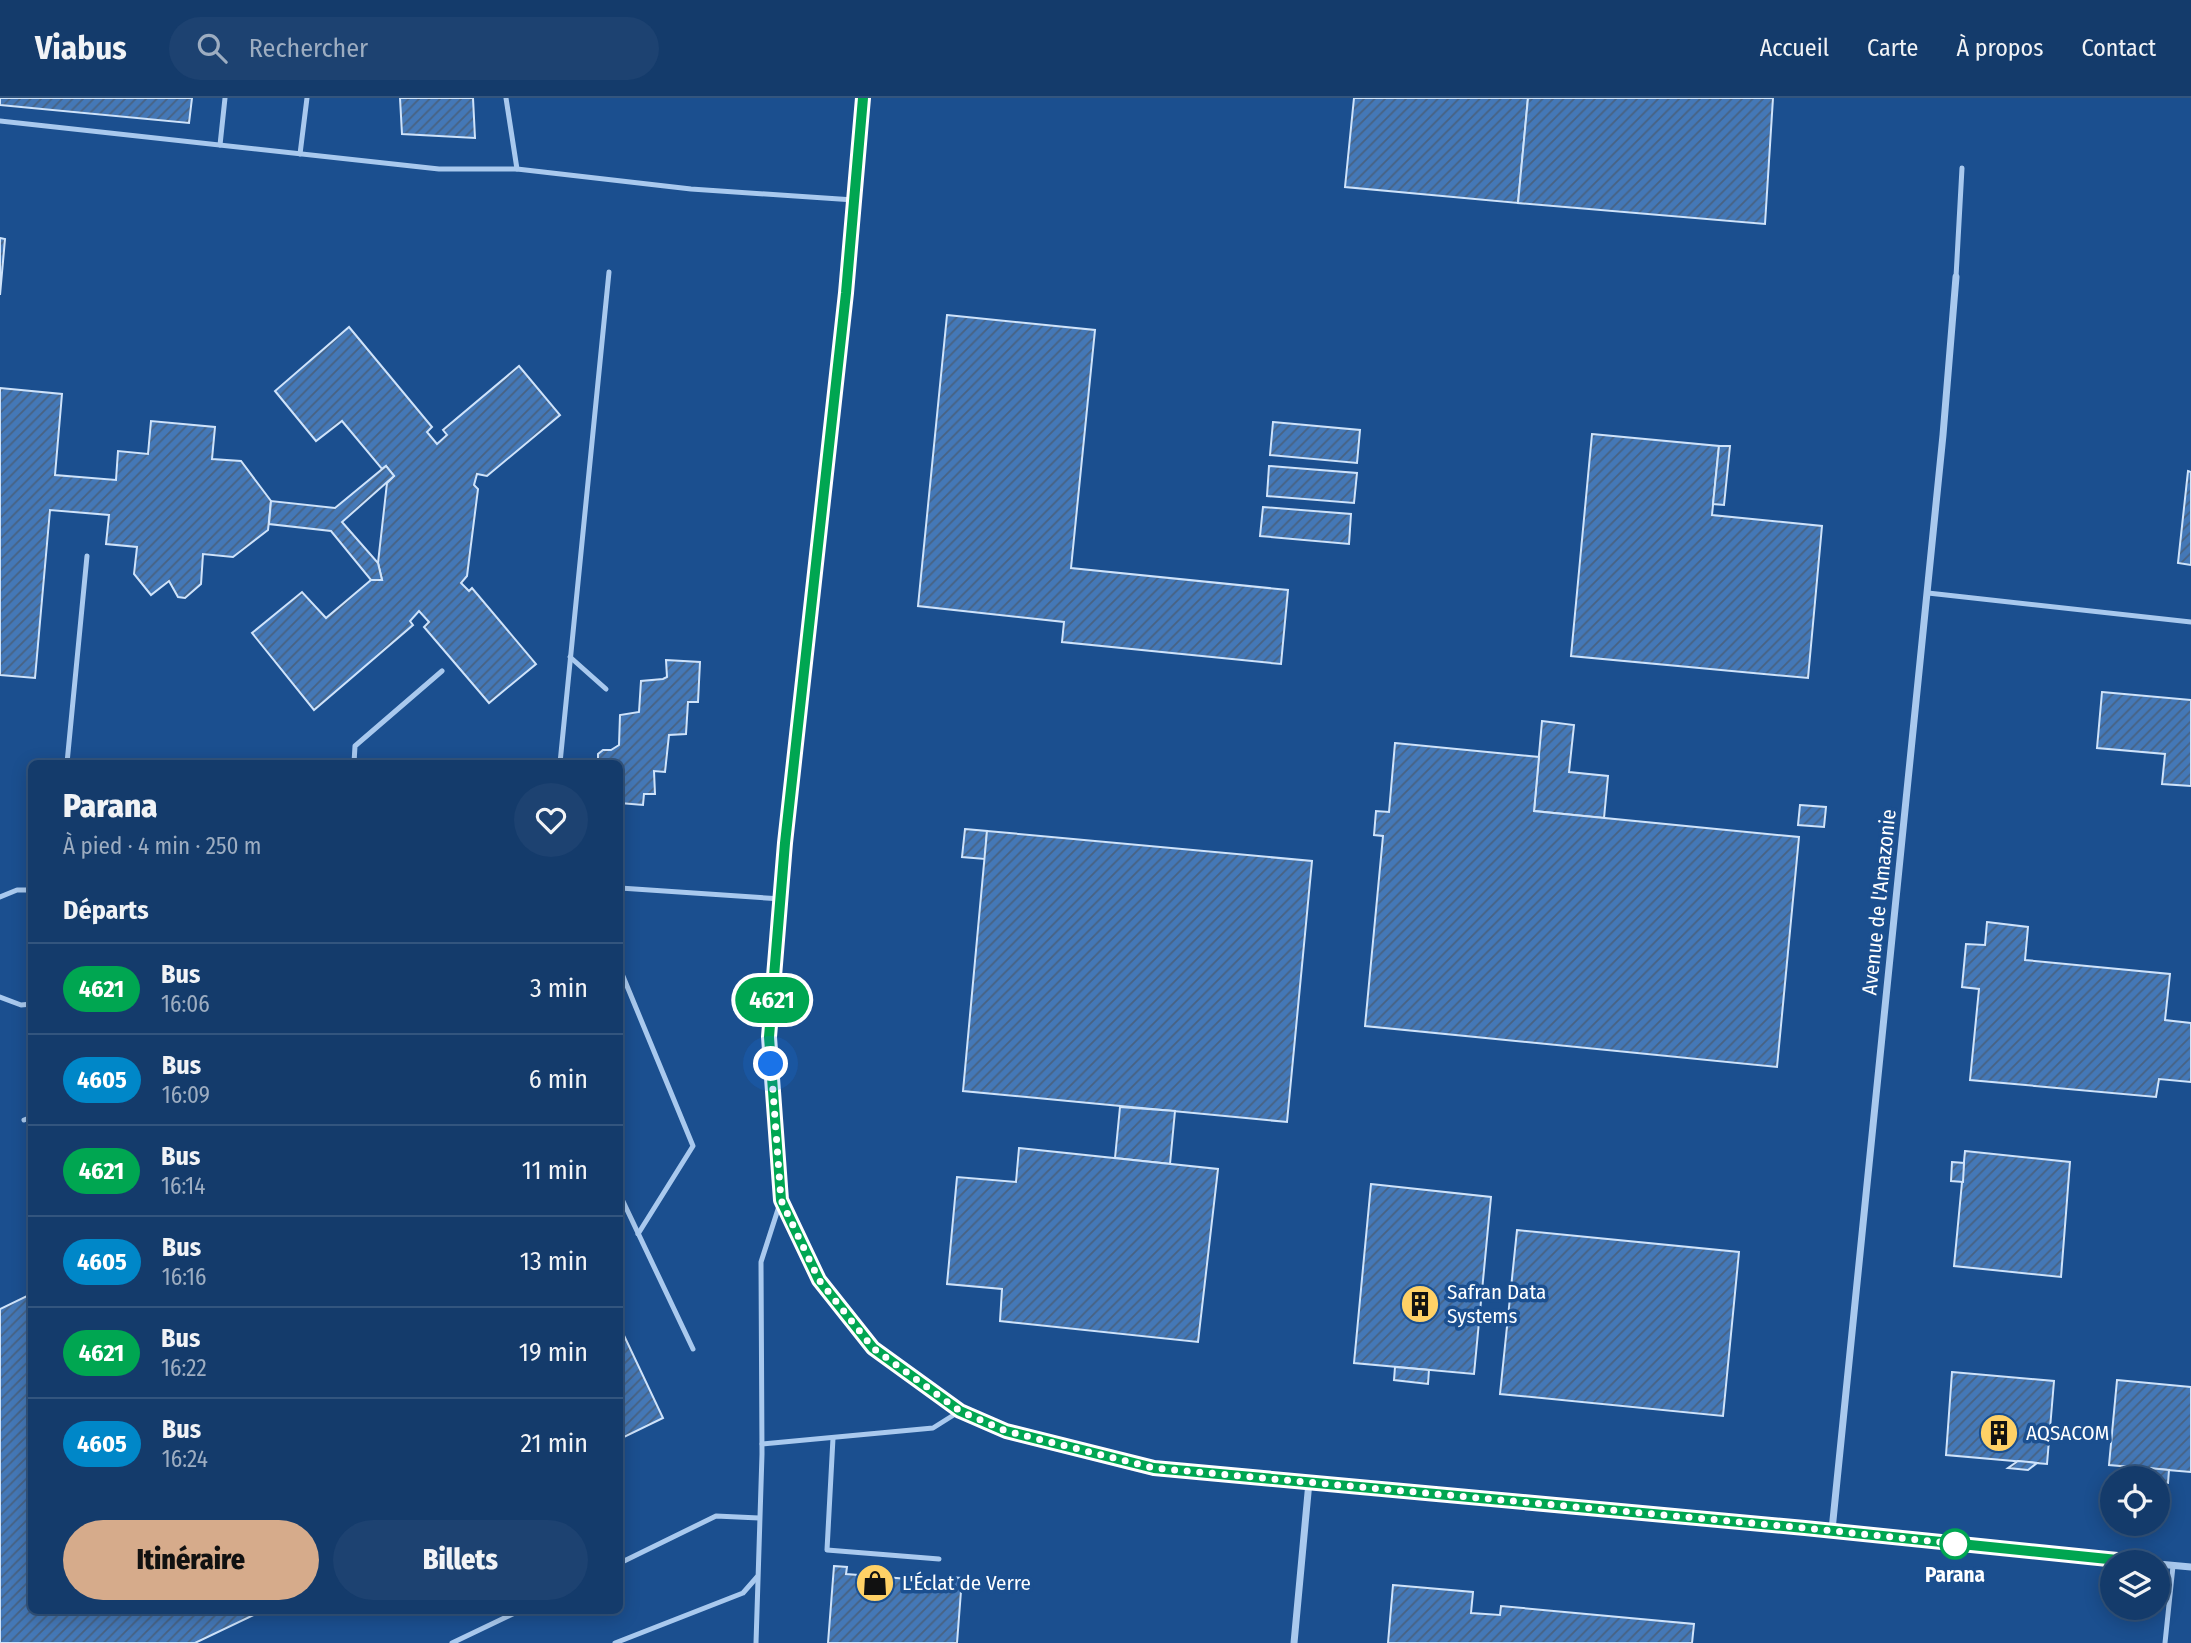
<!DOCTYPE html>
<html lang="fr">
<meta charset="utf-8">
<style>
:root{--surface:#143b6b;--page:#1d4271;--text:#f1f3f6;--muted:#9dadc1;--line:#33557e;--accent:#d6ab8b}
body{margin:0;font-family:"Fira Sans Condensed",sans-serif;background:var(--page);color:var(--text);height:100vh;display:flex;flex-direction:column;font-size:26px;white-space:nowrap}
*{box-sizing:border-box;margin:0}
p{font-size:23px;color:var(--muted)}
.icon{flex:none;width:38px;height:38px;fill:none;stroke:currentColor;stroke-width:2;stroke-linecap:round;stroke-linejoin:round}
.map{position:relative;flex:1;overflow:hidden}
.panel{position:absolute;left:28px;top:662px;width:595px;height:854px;display:flex;flex-direction:column;background:var(--surface);border-radius:10px;box-shadow:0 4px 18px #0003,0 0 0 2px var(--line)}
.panel>*{flex:none}
.badge{padding:0 14px;border-radius:23px;font-size:24px;line-height:46px}
.tools{position:absolute;left:2100px;top:1368px;display:grid;gap:14px}
.tools a{display:grid;place-items:center;width:70px;height:70px;border-radius:50%;background:var(--surface);box-shadow:0 4px 18px #0003,0 0 0 2px var(--line);font-size:35px}
.you{position:absolute;width:35px;height:35px;margin:-18px;border:5px solid #fff;border-radius:50%;background:#1a73e8;box-shadow:0 0 0 10px #1a73e833}
.map>.badge{position:absolute;translate:-50% -50%;box-shadow:0 0 0 4px #fff}
h2{padding:0 35px;font-size:26px;line-height:63px}
.round{display:grid;place-items:center;flex:none;width:74px;height:74px;border-radius:37px;background:var(--page)}
.head{display:flex;align-items:center;justify-content:space-between;height:119px;padding:0 35px}
h1{font-size:33px;font-weight:800;line-height:52px}
.action{display:flex;gap:14px;margin-top:auto;padding:14px 35px}
.action a{flex:1;height:80px;border-radius:42px;background:var(--accent);color:#111;font-size:28px;font-weight:800;line-height:80px;text-align:center}
.action a+a{background:var(--page);color:var(--text)}
ul{padding:0;list-style:none}
li{display:flex;align-items:center;gap:21px;height:91px;padding:0 35px;border-top:2px solid var(--line)}
li div{flex:1}
li b{display:block;font-size:26px}
li em{font-style:normal}
li .badge{min-width:77px;font-weight:700;text-align:center}
header{display:flex;align-items:center;gap:42px;box-sizing:border-box;height:98px;padding:0 35px;background:var(--surface);border-bottom:2px solid var(--line)}
header strong{font-size:33px}
nav{display:flex;gap:38px;margin-inline-start:auto;font-size:24px}
.search{width:490px;height:63px;background:var(--page);display:flex;align-items:center;gap:18px;box-sizing:border-box;padding:0 24px;border-radius:38px;color:var(--muted);font-size:26px}
.map>svg:first-child{display:block}
.building{fill:url(#building-hatch);stroke:#cfe3fa;stroke-width:2}
.lines{fill:none;stroke-linecap:round;stroke-linejoin:round}
.lane{stroke:#a9c9ee;stroke-width:5}
.street{stroke:#a9c9ee;stroke-width:7}
.line-casing{stroke:#fff;stroke-width:16}
.line{stroke:#00a651;stroke-width:10}
.walk{stroke:#fff;stroke-width:7;stroke-dasharray:0 12.6}
.stop-dot{fill:#fff;stroke:#00a651;stroke-width:3.5}
.labels{text-anchor:middle;stroke-width:7;stroke-linejoin:round;paint-order:stroke}
.street-label{font-size:21px;fill:#fff;stroke:#1b4f8f}
.poi-label{font-size:21px;fill:#fff;stroke:#1b4f8f;text-anchor:start}
.stop-label{font-size:21px;font-weight:bold;fill:#fff;stroke:#1b4f8f}
</style>
<header>
<strong>Viabus</strong>
<div class="search"><svg class="icon" aria-label="search" viewBox="0 0 24 24"><circle cx="10" cy="10" r="6"/><path d="M15 15l6 6"/></svg>Rechercher</div>
<nav><a>Accueil</a><a>Carte</a><a>À propos</a><a>Contact</a></nav>
</header>
<div class="map">
<svg width="2191" height="1545" viewBox="0 0 2191 1545">
<defs>
<pattern id="building-hatch" width="6" height="6" patternUnits="userSpaceOnUse" patternTransform="scale(1.75)"><rect width="6" height="6" fill="#4478b7"/><path d="M-1 1l2-2M0 6l6-6M5 7l2-2" fill="none" stroke="#486282"/></pattern>
</defs>
<rect width="100%" height="100%" fill="#1b4f8f"/>
<g class="building">
<polygon points="0,0 192,0 189,25 0,7"/>
<polygon points="400,0 473,0 475,40 402,36"/>
<polygon points="1354,0 1528,0 1518,105 1345,89"/>
<polygon points="1528,0 1773,0 1765,126 1518,105"/>
<polygon points="0,140 5,141 0,197"/>
<polygon points="947,217 1095,232 1071,470 1288,492 1281,566 1062,544 1064,524 918,508"/>
<polygon points="349,229 432,329 427,334 437,346 447,337 443,332 519,268 560,317 487,378 477,376 474,387 478,391 467,478 461,485 469,493 472,490 536,566 489,605 424,529 429,524 419,513 410,523 413,527 314,612 252,535 302,494 326,520 371,482 382,482 378,465 387,385 394,378 386,368 382,371 342,323 316,343 275,293"/>
<polygon points="0,290 62,296 55,377 116,382 118,353 148,356 151,323 215,329 212,361 241,363 271,403 268,432 233,459 203,456 201,486 185,500 178,499 169,483 151,497 134,476 137,449 106,446 109,417 50,412 35,580 0,577"/>
<polygon points="1273,324 1360,332 1357,365 1270,357"/>
<polygon points="1592,336 1719,348 1712,417 1822,428 1808,580 1571,558"/>
<polygon points="1719,348 1730,348 1724,407 1713,406"/>
<polygon points="386,368 394,378 342,424 378,465 382,482 371,482 331,433 269,426 271,403 335,410"/>
<polygon points="1269,368 1357,375 1354,405 1267,398"/>
<polygon points="2188,373 2191,374 2191,467 2178,465"/>
<polygon points="1263,409 1351,416 1349,446 1260,438"/>
<polygon points="666,562 700,564 698,604 688,604 686,636 669,637 665,674 654,673 655,696 644,696 643,707 620,705 620,665 592,665 598,664 598,656 603,652 611,652 619,647 620,617 639,614 641,583 663,581 667,579"/>
<polygon points="2102,594 2191,602 2191,688 2162,686 2165,656 2097,650"/>
<polygon points="1542,623 1574,627 1569,674 1608,678 1604,720 1534,713"/>
<polygon points="1395,645 1539,659 1534,713 1799,739 1777,969 1365,928 1383,738 1374,737 1376,713 1389,714"/>
<polygon points="1800,707 1826,709 1824,729 1798,727"/>
<polygon points="965,731 987,733 985,761 962,759"/>
<polygon points="987,733 1312,763 1287,1024 963,993"/>
<polygon points="1987,824 2028,829 2025,862 2170,876 2165,922 2191,925 2191,984 2159,981 2156,999 1970,982 1979,891 1962,889 1966,846 1985,847"/>
<polygon points="1120,1009 1175,1013 1170,1066 1115,1060"/>
<polygon points="1019,1050 1218,1071 1198,1244 1000,1223 1002,1191 947,1186 957,1079 1016,1084"/>
<polygon points="1965,1053 2070,1064 2061,1179 1954,1168"/>
<polygon points="1952,1064 1964,1065 1963,1084 1951,1083"/>
<polygon points="1371,1086 1491,1099 1474,1276 1354,1265"/>
<polygon points="1517,1132 1739,1154 1723,1318 1500,1296"/>
<polygon points="31,1196 32,1512 264,1512 195,1545 0,1545 0,1211"/>
<polygon points="620,1229 663,1320 620,1341"/>
<polygon points="1395,1269 1429,1272 1428,1286 1394,1282"/>
<polygon points="1952,1274 2054,1283 2047,1366 1946,1357"/>
<polygon points="2117,1282 2191,1289 2191,1374 2109,1367"/>
<polygon points="2018,1363 2029,1364 2037,1365 2028,1372 2008,1370"/>
<polygon points="2149,1370 2169,1372 2168,1385 2158,1384 2158,1381 2148,1381"/>
<polygon points="834,1468 847,1469 846,1476 872,1478 872,1473 885,1473 885,1479 908,1481 908,1476 922,1477 921,1483 948,1485 949,1479 962,1480 957,1545 828,1545"/>
<polygon points="1393,1487 1473,1494 1471,1515 1500,1517 1501,1508 1694,1526 1692,1545 1388,1545"/>
</g>
<g class="lines">
<g class="lane">
<polyline points="506,0 517,71 691,91 854,102"/>
<polyline points="0,23 439,71 517,71"/>
<polyline points="220,47 225,0"/>
<polyline points="300,56 307,0"/>
<polyline points="1956,179 1962,70"/>
<polyline points="1928,495 2191,524"/>
<polyline points="570,559 606,591"/>
<polyline points="67,665 87,458"/>
<polyline points="354,665 355,648 442,573"/>
<polyline points="560,665 609,174"/>
<polyline points="620,790 782,801"/>
<polyline points="0,799 17,792 32,792"/>
<polyline points="620,871 693,1048 638,1136"/>
<polyline points="0,899 21,907 32,906"/>
<polyline points="24,1022 32,1019"/>
<polyline points="620,1097 693,1251"/>
<polyline points="833,1340 827,1452 939,1461"/>
<polyline points="762,1346 933,1330 960,1313"/>
<polyline points="620,1465 716,1418 759,1420"/>
<polyline points="452,1545 521,1512"/>
<polyline points="615,1545 743,1495 757,1479"/>
<polyline points="756,1545 762,1356 761,1164 781,1102"/>
<polyline points="2165,1545 2173,1468"/>
</g>
<g class="street">
<polyline points="863,0 846,195 785,745 769,939 781,1102 819,1182 873,1250 960,1313 1006,1333 1155,1370 1832,1432 2147,1465"/>
<polyline points="1832,1432 1943,337 1956,179"/>
<polyline points="2158,1466 2191,1469"/>
<polyline points="1294,1545 1309,1384"/>
</g>
</g>
<g class="lines">
<g class="line-casing">
<polyline id="line" points="863,0 846,195 785,745 769,939 781,1102 819,1182 873,1250 960,1313 1006,1333 1154,1370 1805,1430 2147,1465"/>
</g>
<use href="#line" class="line"/>
<polyline class="walk" points="771,966 781,1102 819,1182 873,1250 960,1313 1006,1333 1154,1370 1805,1430 1958,1446 1955,1446"/>
</g>
<defs>
<g id="building-disc" transform="scale(2.0125)"><circle r="9.5" fill="#ffd166" stroke="#1b4f8f"/><path d="M-4-6H4V6H1V3H-1V6H-4ZM-2.5-4.3h1.7v1.8h-1.7ZM.8-4.3h1.7v1.8H.8ZM-2.5-1h1.7V.8h-1.7ZM.8-1h1.7V.8H.8Z" fill="#111"/></g>
<g id="shop-disc" transform="scale(2.0125)"><circle r="9.5" fill="#ffd166" stroke="#1b4f8f"/><path d="M-5-2.5h2.3a2.7 3.5 0 0 1 5.4 0H5L5.5 6h-11ZM-1.5-2.5h3a1.5 2.3 0 0 0-3 0Z" fill="#111"/></g>
</defs>
<g fill-rule="evenodd">
<use href="#building-disc" x="1420" y="1206"/>
<use href="#building-disc" x="1999" y="1335"/>
<use href="#shop-disc" x="875" y="1485"/>
</g>
<circle class="stop-dot" cx="1955" cy="1446" r="14"/>
<g class="labels">
<g class="street-label">
<text transform="translate(1879 804) rotate(-84)" y="7">Avenue de l'Amazonie</text>
</g>
<g class="poi-label">
<text x="1447" y="1201">Safran Data<tspan x="1447" dy="24">Systems</tspan></text>
<text x="2026" y="1342">AQSACOM</text>
<text x="902" y="1492">L'Éclat de Verre</text>
</g>
<g class="stop-label">
<text x="1955" y="1484">Parana</text>
</g>
</g>
</svg>
<div class="tools">
<a><svg class="icon" aria-label="locate" viewBox="0 0 24 24"><circle cx="12" cy="12" r="6"/><path d="M12 2v4M12 18v4M2 12h4M18 12h4"/></svg></a>
<a><svg class="icon" aria-label="layers" viewBox="0 0 24 24"><path d="M12 4l9 5-9 5-9-5zM3 14l9 5 9-5"/></svg></a>
</div>
<div class="you" style="left:771px;top:966px"></div>
<b class="badge" style="left:772px;top:902px;background:#00a651;color:#fff">4621</b>
<section class="panel">
<div class="head"><div><h1>Parana</h1><p>À pied · 4 min · 250 m</p></div><a class="round"><svg class="icon" aria-label="heart" viewBox="0 0 24 24"><path d="M12 20l-8-8c-3-5 5-10 8-4 3-6 11-1 8 4z"/></svg></a></div>
<h2>Départs</h2>
<ul>
<li><span class="badge" style="background:#00a651;color:#fff">4621</span><div><b>Bus</b><p>16:06</p></div><em>3 min</em></li>
<li><span class="badge" style="background:#0087c8;color:#fff">4605</span><div><b>Bus</b><p>16:09</p></div><em>6 min</em></li>
<li><span class="badge" style="background:#00a651;color:#fff">4621</span><div><b>Bus</b><p>16:14</p></div><em>11 min</em></li>
<li><span class="badge" style="background:#0087c8;color:#fff">4605</span><div><b>Bus</b><p>16:16</p></div><em>13 min</em></li>
<li><span class="badge" style="background:#00a651;color:#fff">4621</span><div><b>Bus</b><p>16:22</p></div><em>19 min</em></li>
<li><span class="badge" style="background:#0087c8;color:#fff">4605</span><div><b>Bus</b><p>16:24</p></div><em>21 min</em></li>
</ul>
<div class="action"><a>Itinéraire</a><a>Billets</a></div>
</section>
</div>
